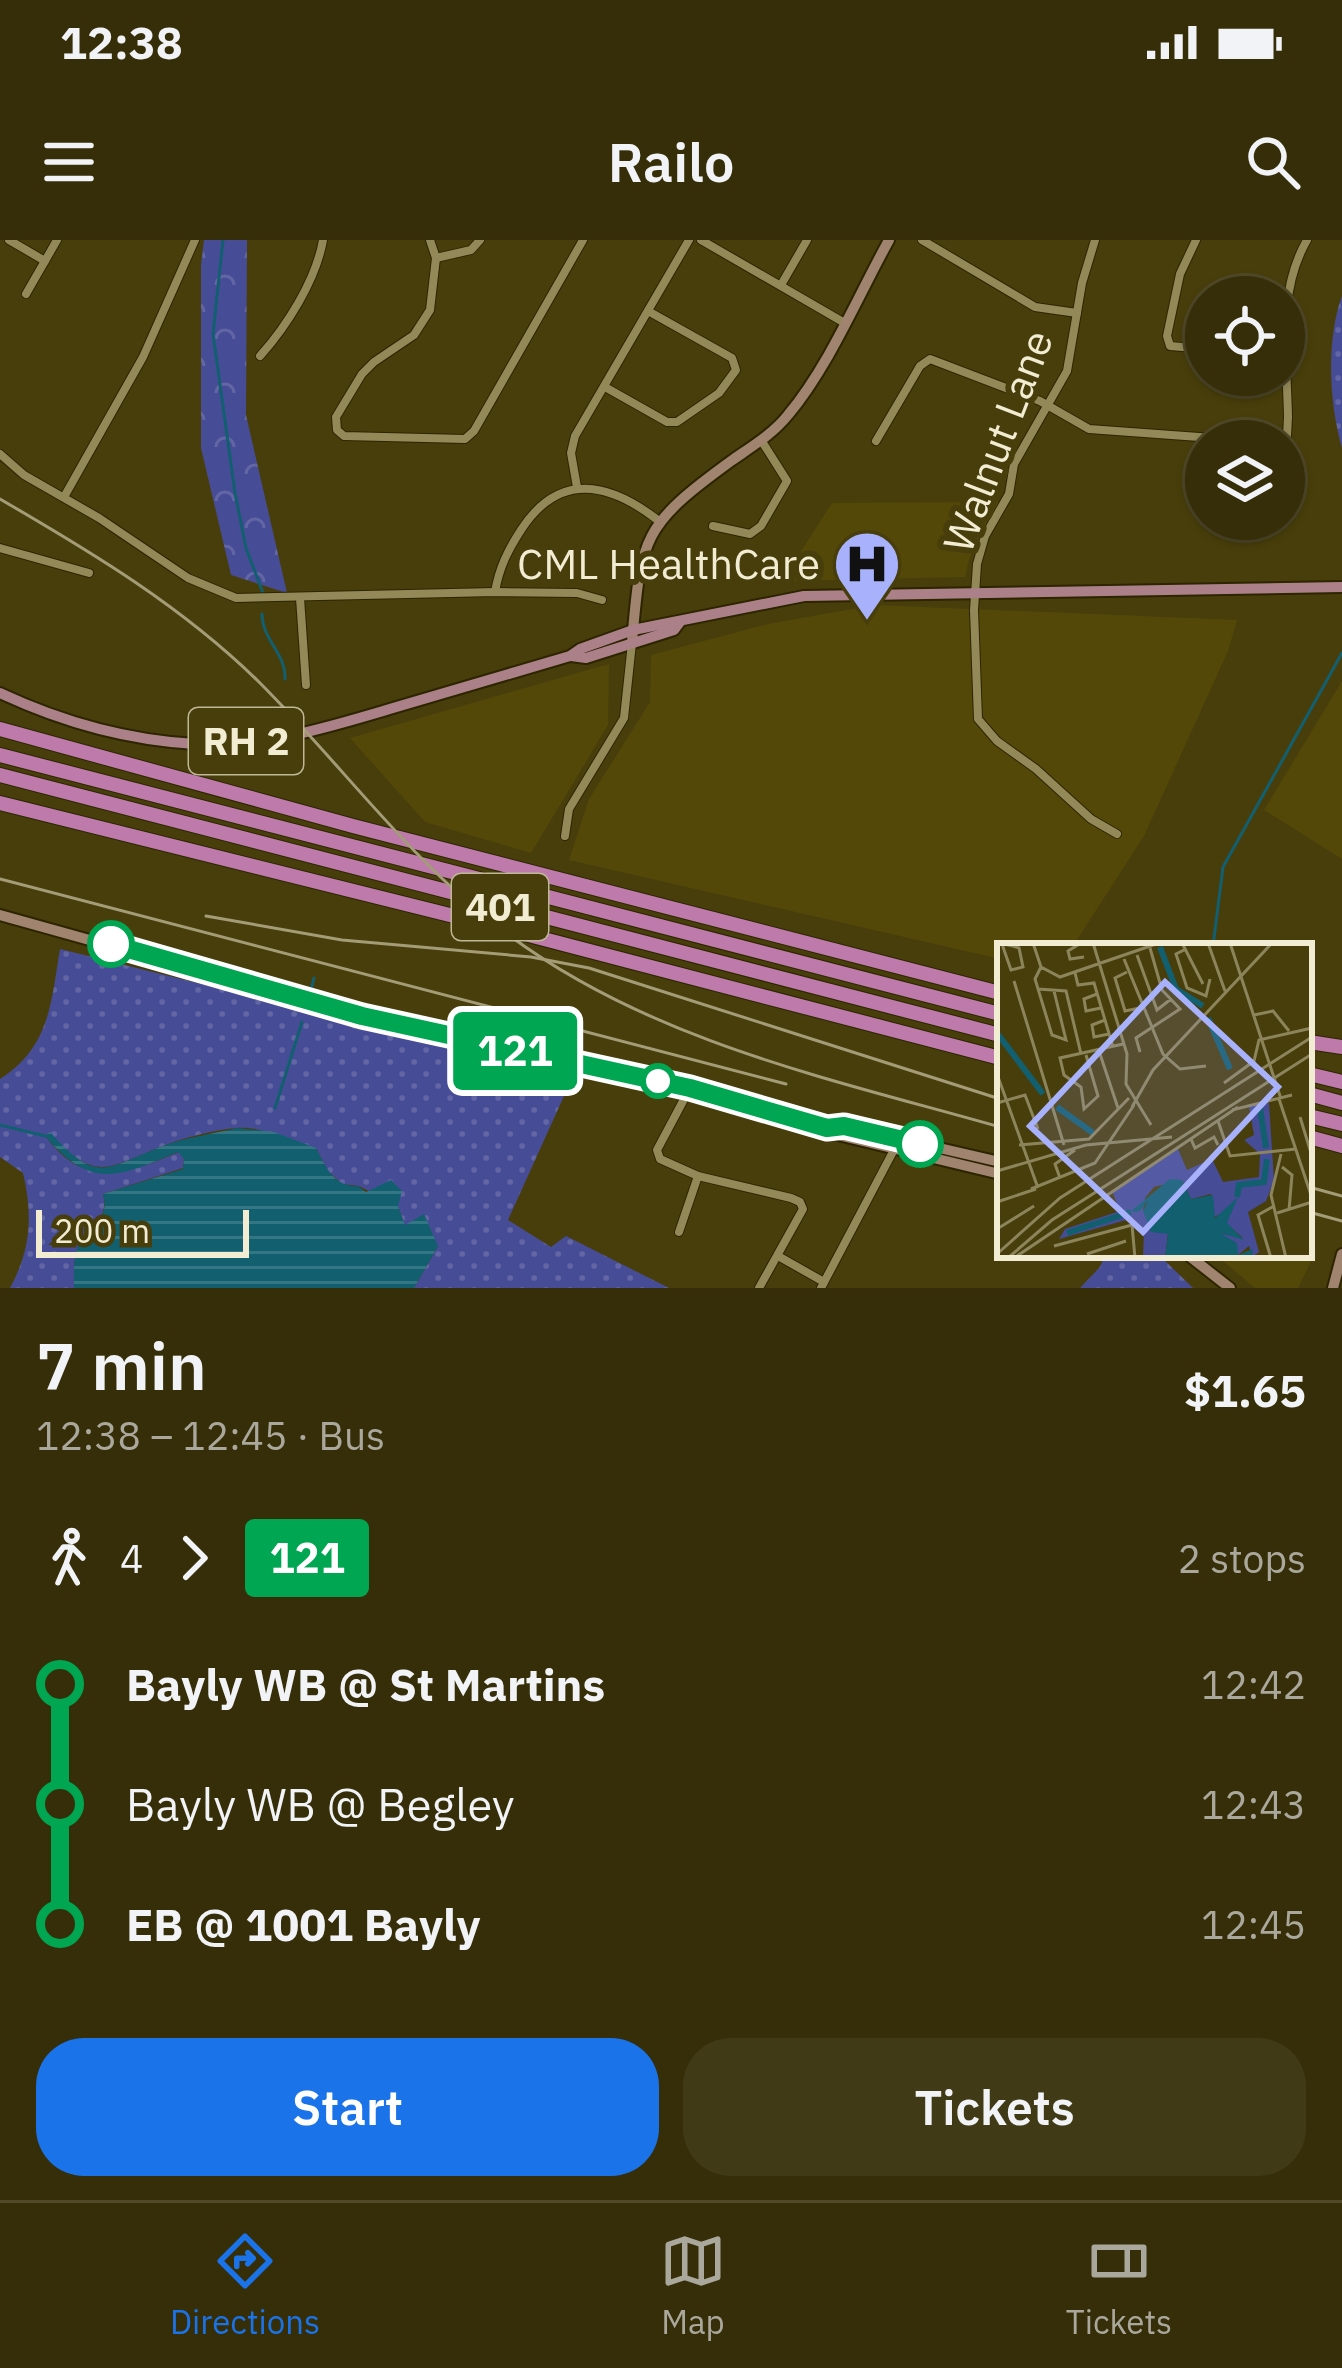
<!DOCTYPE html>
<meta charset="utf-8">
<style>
:root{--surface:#362e08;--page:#413a16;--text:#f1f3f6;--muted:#aaa89c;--line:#504a29;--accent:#1a73e8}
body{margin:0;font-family:"IBM Plex Sans",sans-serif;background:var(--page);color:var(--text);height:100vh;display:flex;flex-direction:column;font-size:45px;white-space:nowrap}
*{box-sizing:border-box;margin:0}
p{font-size:39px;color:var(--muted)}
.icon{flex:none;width:66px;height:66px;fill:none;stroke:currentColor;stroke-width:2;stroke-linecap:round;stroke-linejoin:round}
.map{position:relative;height:1048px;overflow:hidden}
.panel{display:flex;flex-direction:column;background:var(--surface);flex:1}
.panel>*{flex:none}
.badge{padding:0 24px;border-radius:9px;font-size:42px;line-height:78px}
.fabs{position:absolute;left:1185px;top:36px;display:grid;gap:24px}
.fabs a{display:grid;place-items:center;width:120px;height:120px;border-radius:50%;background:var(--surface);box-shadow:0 3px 9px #0004,0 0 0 3px var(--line);font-size:60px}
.scale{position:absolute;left:36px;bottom:30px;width:213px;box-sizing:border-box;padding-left:12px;border:6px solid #f1ecd2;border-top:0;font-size:33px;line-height:42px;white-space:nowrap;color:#f1ecd2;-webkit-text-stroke:9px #483e0b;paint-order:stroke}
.map>.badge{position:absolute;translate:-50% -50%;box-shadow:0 0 0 6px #fff}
.legs{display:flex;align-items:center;gap:18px;height:132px;padding:0 36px;font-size:39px}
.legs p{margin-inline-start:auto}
.headline{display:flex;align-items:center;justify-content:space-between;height:204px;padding:0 36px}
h1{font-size:66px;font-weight:600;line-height:90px}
.primary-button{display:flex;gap:24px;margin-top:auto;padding:24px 36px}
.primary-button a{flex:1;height:138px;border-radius:48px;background:var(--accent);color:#fff;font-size:48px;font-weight:600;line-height:138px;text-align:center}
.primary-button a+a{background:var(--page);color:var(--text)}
ul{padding:0 36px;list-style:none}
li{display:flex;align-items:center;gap:42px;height:120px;font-size:45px}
li i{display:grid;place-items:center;width:18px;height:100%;margin:0 15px;background:currentColor}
li i::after{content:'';width:30px;height:30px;margin:-15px;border:9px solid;border-radius:50%;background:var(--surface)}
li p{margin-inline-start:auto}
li:first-child i{background:linear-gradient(#0000 50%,currentColor 0)}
li:last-child i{background:linear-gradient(currentColor 50%,#0000 0)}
.status{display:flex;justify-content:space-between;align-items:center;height:84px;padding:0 60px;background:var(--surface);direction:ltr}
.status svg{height:33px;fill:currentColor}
header{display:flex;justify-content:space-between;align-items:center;height:156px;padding:0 36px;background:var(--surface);font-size:54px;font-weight:600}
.menu{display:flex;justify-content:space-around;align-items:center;height:168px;border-top:3px solid var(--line);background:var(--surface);font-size:33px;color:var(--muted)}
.menu a{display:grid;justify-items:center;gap:6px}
.menu .selected{color:var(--accent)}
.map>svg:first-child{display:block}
.built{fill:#544809}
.forest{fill:url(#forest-crowns)}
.park{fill:url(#park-dots)}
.water{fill:url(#water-rules)}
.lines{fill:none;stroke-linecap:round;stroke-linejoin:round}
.stream{stroke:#125f70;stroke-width:3}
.street-casing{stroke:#2c2500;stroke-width:10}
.secondary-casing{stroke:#2c2500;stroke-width:14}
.primary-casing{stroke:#2c2500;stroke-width:14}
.highway-casing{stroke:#2c2500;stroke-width:16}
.street{stroke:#938857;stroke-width:8}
.secondary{stroke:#a08470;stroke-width:10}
.primary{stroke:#ac8089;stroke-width:10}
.highway{stroke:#bd7aaa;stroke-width:14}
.rail{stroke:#a39c77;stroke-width:3}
.line-1-casing{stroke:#fff;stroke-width:27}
.line-1{stroke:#00a651;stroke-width:18}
.stop-1-dot{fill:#fff;stroke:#00a651;stroke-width:6}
.labels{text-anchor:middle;stroke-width:12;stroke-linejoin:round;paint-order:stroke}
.shield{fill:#483e0b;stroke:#beb896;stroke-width:3}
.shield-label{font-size:39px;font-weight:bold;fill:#f1ecd2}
.street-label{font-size:42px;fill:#f1ecd2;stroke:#483e0b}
.poi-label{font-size:42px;fill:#f1ecd2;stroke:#483e0b;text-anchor:end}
.inset-river{fill:none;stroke:#125f70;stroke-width:6}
.inset-road{fill:none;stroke:#8c845b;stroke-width:3}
.view{fill:#a7b1fc;fill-opacity:0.15;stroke:#a7b1fc;stroke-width:6}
.inset-edge{fill:none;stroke:#f1ecd2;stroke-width:6}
</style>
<div class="status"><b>12:38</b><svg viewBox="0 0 49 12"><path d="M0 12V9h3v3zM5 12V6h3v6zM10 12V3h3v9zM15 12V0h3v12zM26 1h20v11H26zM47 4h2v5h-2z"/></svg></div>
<header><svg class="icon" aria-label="menu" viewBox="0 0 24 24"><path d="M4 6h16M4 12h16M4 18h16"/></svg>Railo<svg class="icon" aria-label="search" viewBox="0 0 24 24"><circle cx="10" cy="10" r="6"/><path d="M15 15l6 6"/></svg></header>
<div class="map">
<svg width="1342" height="1048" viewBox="0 0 1342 1048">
<defs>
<pattern id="forest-crowns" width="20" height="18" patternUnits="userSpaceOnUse" patternTransform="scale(3)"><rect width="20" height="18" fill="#474c96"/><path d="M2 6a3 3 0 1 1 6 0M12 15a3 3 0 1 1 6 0" fill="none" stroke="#6266a4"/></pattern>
<pattern id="park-dots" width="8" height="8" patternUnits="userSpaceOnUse" patternTransform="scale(3)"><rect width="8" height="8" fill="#474c96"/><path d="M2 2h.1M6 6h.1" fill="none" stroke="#6266a4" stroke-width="1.8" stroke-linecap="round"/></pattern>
<pattern id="water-rules" width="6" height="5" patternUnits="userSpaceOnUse" patternTransform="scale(3)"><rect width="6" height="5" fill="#125f70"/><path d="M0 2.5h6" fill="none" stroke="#357684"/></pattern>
</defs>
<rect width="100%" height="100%" fill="#483e0b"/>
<g class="built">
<polygon points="1000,262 969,319 965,337 782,341 832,263"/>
<polygon points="874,365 1237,380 1228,411 1144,596 1073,706 1000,706 1000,719 569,620 589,559 650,462 651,415 768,384"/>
<polygon points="609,424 608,485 531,613 425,582 350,498"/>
<polygon points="1342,441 1342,619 1264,570"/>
<polygon points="1309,1009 1316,1011 1298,1048 1255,1048 1216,1015 1309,1015"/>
</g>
<polygon class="forest" points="204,0 247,0 246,175 287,353 231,335 201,208 201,25"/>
<g class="park">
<path d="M1342 56V208C1329 164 1326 99 1342 56Z"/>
<path d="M60 709 573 836 508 980 551 1007 566 996 669 1048H414L438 1006 405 986 398 966 359 946 342 944 328 931 316 908C288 906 267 885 236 888 214 890 183 898 163 906 107 928 96 944 50 893L46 897C86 950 126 934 179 912L184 919 183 928 103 954C110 982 86 985 78 1006 73 1019 74 1035 74 1048H10C31 1009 33 976 23 933L0 917V839C50 807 51 763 60 709Z"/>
<polygon points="1105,1015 1159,1015 1193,1048 1080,1048 1100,1027"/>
</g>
<path class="water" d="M237 888 274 892 316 908C324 923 331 941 348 945 365 949 351 941 366 952L391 940 402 951 398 966 405 985 424 974 438 1006 414 1048H74C74 1035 73 1019 78 1006 86 985 111 982 103 954L183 929 184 919 178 912C118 937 92 951 45 896L50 892C98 946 105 928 163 906 186 897 213 894 237 888Z"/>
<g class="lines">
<g class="stream">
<polyline points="223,0 213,94 235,253 246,308 263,353"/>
<path d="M262 374C262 400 286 413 285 439"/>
<polyline points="1213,706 1223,627 1342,413"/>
<polyline points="310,753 314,738"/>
<polyline points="275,868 302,782"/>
<polyline points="0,885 45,896"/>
</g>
<g class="street-casing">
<g id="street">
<polyline points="9,0 45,21"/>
<polyline points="430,0 436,18 430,70 414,95 374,122 362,134 336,177 337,190 344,196 465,199 474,191 583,0"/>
<polyline points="701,0 843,82"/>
<polyline points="922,0 1035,67 1077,73"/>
<polyline points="1095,0 1082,43 1067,131 1014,224 1009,254 985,296 977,324 974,370 978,479 997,501 1036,529 1091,579 1117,594"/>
<polyline points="1196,0 1180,34 1167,96 1170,106 1206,109"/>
<polyline points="436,18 471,10 480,0"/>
<polyline points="781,45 807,0"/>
<polyline points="26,54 57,0"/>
<path d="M260 116C287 86 316 40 323 0"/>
<polyline points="605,147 667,182 677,182 719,153 736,130 732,118 648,71"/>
<polyline points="876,201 920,126 930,119 1040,161 1089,189 1254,201"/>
<path d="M1282 201 1287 196 1288 177C1287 117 1276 54 1307 0"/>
<polyline points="0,214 24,235 99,278 188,338 236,358 495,352 577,353 602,360"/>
<polyline points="577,247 571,213 575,196 689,0"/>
<polyline points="64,257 143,117 195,0"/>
<polyline points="713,286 750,294 761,286 787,241 761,200"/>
<polyline points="0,308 89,333"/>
<path d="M495 352C499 328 508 310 521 290 559 231 609 242 659 281"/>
<polyline points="300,358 306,445"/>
<polyline points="565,596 569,569 624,478 632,403"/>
<polyline points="690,848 657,910 660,919 698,936 791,958 800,962 803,969 759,1048"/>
<polyline points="679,992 698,936"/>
<polyline points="778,1016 824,1042"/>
<polyline points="821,1048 896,906"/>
</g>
</g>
<g class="secondary-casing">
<g id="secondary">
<path d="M632 402C641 296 643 285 731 221 751 207 773 194 788 175 829 126 858 56 889 0"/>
<polyline points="0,675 362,776 690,848 842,896 1000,934"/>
<polyline points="831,888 844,886 1000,922"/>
<polyline points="1188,1015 1230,1048"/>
<polyline points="1333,1048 1342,1014"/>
</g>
</g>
<g class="primary-casing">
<g id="primary">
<polyline points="571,416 586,418 674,390 680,382"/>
<path d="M0 453C62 482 126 500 195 504 262 508 329 487 393 468 452 451 511 433 570 416L580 409 633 390 804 356 1342 347"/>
</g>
</g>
<g class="highway-casing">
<g id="highway">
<polyline points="0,489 353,586 1000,753"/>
<polyline points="0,515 1000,774"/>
<polyline points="0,535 1000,795"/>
<polyline points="0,563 498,687 1000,818"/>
<polyline points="1309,802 1342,807"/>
<polyline points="1309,834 1342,842"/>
<polyline points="1309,854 1342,863"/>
<polyline points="1309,876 1342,884"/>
<polyline points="1309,897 1342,906"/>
</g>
</g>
<use href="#street" class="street"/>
<use href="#secondary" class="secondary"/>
<use href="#primary" class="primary"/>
<use href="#highway" class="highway"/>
<g class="rail">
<path d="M0 259C93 313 183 367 260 443 344 527 413 625 510 696 654 802 831 839 1000 887"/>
<polyline points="0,639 786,844"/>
<polyline points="206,676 342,700 531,717 589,728 1000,859"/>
<polyline points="1309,947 1342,956"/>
<polyline points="1309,972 1342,981"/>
</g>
</g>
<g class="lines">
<g class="line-1-casing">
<polyline id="line-1" points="111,704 362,776 690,848 827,888 844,886 920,904"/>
</g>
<use href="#line-1" class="line-1"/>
</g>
<defs>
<g id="hospital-pin" transform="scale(3.45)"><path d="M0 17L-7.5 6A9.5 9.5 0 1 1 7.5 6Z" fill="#a7b1fc" stroke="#483e0b"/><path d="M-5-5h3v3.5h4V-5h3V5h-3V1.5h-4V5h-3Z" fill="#111"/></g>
</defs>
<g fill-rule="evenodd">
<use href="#hospital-pin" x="867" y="324"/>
</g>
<g class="stop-1-dot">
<circle cx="111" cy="704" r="21"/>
<circle cx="658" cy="841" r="15"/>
<circle cx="920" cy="904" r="21"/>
</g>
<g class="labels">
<g class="shield">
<rect x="189" y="468" width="114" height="66" rx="9"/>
<rect x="452" y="634" width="96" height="66" rx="9"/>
</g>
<g class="shield-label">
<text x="246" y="515">RH 2</text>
<text x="500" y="681">401</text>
</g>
<g class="street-label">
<text transform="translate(998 201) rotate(-69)" y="15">Walnut Lane</text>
</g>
<g class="poi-label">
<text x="820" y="339">CML HealthCare</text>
</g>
</g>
<g transform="translate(997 703)">
<rect width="315" height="315" fill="#483e0b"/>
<path d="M272 160 277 238 269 258 251 269 262 309 255 314 252 303 241 312 222 290 246 295 229 280 235 265 217 274 214 251 194 256 185 237 157 244 148 255 146 268 171 290 168 315 146 314 147 288 136 275 62 296 68 286 123 268 115 248 181 206 190 227 215 216 226 239 262 234 263 211 247 197 257 192 252 163Z" fill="#474c96"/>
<path d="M173 236 185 237 194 256 216 252 218 275 241 254 230 280 247 297 223 290 240 300 241 312 256 306 255 314 168 315 171 291 154 289 146 268 151 257 144 267 139 269 134 268Z" fill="#125f70"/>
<path class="inset-river" d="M163 4 179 46 206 63M211 75 233 126M0 90 46 151M60 164 96 190M263 165 269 205M240 254 242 242 267 239 270 216M70 290 134 269"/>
<path class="inset-road" d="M36 0 44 24 63 34 162 0M84 0 71 8 73 16 87 14M96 0 130 111 129 141 154 182M185 0 206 41M211 0 228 48M233 0 284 156M0 1H6L16 3 22 5 26 24 14 27 6 4V0M187 7 179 11 190 45 209 53 213 36M140 12 160 67 174 56M127 16 166 111 183 126 209 123M44 24 38 36 55 92 69 97 57 48M130 29 118 35 128 68 143 65M78 30 81 42 97 40 116 104M17 38 67 202M41 46 69 48 84 111M100 51 87 56 89 68 104 65M257 72 276 68 292 88M108 77 95 82 97 94 112 91M102 108 121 165M143 109 139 95 183 66 165 47 153 5M89 112 101 153 87 166 84 144 67 132 63 115 126 101M0 131 41 245M227 140 257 118 262 97 315 85M282 156 315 255M0 160 28 152 41 186M135 164 156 127 275 0M235 167 295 152M303 174 315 213M221 178 233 213 299 206M194 196 198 205 217 194 221 202M22 202 92 196 132 155M284 211 274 252 289 315M285 224 295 232 292 267M0 228 89 202 175 194M63 235 58 221 78 207M34 246 98 220 137 162M0 259 39 246M280 270 315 259M0 286 37 263M57 303 135 282 138 315M0 311 63 255 315 94M90 311 129 298M11 315 55 277 315 111M17 315 241 164M274 315 261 272 277 263"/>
<path class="view" d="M168 39 281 144 146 289 33 183Z"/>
<rect width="315" height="315" class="inset-edge"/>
</g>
</svg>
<div class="fabs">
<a><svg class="icon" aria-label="locate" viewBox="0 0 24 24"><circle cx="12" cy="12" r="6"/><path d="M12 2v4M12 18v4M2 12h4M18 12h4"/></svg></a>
<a><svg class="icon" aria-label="layers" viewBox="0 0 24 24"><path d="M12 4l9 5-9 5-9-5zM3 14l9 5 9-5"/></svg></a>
</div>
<div class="scale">200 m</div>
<b class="badge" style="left:515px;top:811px;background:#00a651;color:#fff">121</b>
</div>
<section class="panel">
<div class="headline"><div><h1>7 min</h1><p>12:38 – 12:45 · Bus</p></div><b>$1.65</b></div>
<div class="legs"><svg class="icon" aria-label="walk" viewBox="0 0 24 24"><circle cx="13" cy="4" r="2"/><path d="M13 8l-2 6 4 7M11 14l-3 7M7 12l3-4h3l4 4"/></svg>4<svg class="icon" aria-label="forward" viewBox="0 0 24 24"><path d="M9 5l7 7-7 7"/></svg><b class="badge" style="background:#00a651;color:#fff">121</b><p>2 stops</p></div>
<ul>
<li><i style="color:#00a651"></i><b>Bayly WB @ St Martins</b><p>12:42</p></li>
<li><i style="color:#00a651"></i><span>Bayly WB @ Begley</span><p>12:43</p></li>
<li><i style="color:#00a651"></i><b>EB @ 1001 Bayly</b><p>12:45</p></li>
</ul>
<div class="primary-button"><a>Start</a><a>Tickets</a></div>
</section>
<nav class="menu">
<a class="selected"><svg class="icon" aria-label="directions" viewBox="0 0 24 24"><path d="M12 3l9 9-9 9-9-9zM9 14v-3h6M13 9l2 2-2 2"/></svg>Directions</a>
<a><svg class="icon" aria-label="map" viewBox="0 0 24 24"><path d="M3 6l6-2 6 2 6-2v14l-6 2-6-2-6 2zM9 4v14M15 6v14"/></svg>Map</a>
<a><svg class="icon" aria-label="tickets" viewBox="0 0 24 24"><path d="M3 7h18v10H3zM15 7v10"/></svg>Tickets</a>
</nav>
